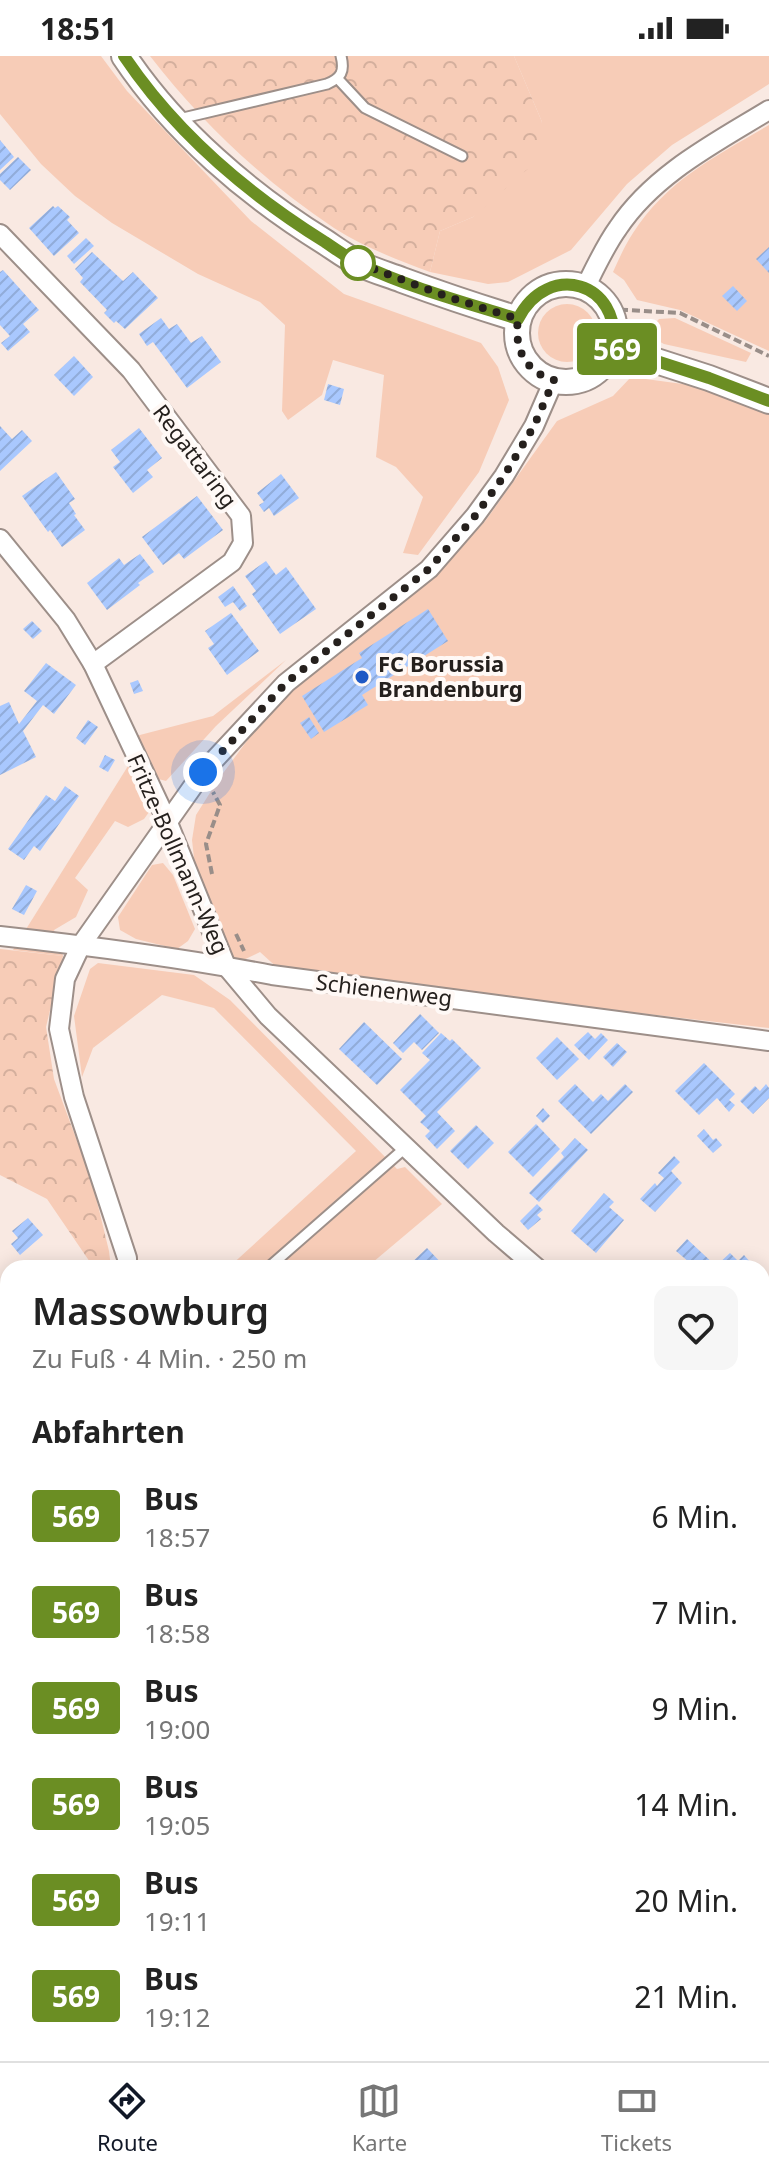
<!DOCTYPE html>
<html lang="de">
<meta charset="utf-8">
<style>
:root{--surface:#fff;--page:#f6f6f6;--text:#222;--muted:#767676;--line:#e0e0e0;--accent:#111827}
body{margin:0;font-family:"Noto Sans",sans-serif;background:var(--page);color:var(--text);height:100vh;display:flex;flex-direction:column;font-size:30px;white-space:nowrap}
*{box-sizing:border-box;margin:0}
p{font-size:26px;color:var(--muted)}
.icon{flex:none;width:44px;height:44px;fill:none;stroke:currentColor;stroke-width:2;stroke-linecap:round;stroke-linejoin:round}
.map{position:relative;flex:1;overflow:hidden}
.side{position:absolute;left:0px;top:1204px;width:770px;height:802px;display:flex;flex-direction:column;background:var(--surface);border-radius:24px 24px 0 0;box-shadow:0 4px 20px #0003}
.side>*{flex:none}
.badge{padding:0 16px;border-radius:6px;font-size:28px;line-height:52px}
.you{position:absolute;width:40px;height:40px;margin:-20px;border:6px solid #fff;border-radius:50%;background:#1a73e8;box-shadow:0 0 0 12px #1a73e833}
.map>.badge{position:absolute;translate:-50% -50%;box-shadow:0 0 0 4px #fff}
h2{padding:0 32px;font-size:30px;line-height:72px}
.round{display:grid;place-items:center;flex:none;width:84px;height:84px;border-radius:16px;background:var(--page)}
.summary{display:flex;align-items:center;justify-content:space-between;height:136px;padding:0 32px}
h1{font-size:38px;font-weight:600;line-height:60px}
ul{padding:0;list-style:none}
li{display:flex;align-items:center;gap:24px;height:96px;padding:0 32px}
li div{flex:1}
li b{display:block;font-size:30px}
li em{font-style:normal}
li .badge{min-width:88px;font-weight:700;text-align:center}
.status{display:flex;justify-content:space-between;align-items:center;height:56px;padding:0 40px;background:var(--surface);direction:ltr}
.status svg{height:22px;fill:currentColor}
.menu{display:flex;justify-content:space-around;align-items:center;height:112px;border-top:2px solid var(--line);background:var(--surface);font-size:22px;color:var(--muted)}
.menu a{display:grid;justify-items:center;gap:4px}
.menu .on{color:var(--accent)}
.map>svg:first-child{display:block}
.green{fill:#f7ccb7}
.forest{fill:url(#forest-crowns)}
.water{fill:#f6a983}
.building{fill:url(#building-hatch)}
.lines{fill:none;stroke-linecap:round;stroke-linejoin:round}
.lane-casing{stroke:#9d8f89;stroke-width:13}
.street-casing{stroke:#9d8f89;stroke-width:22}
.secondary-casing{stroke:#9d8f89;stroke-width:28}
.path{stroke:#998e89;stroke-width:4;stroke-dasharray:8 4;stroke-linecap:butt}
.lane{stroke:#fff;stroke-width:9}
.street{stroke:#fff;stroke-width:18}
.secondary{stroke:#fff;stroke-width:24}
.line-casing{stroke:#fff;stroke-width:18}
.line{stroke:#6b8e23;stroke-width:12}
.walk{stroke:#25201d;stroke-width:8;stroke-dasharray:0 14.4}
.stop-dot{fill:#fff;stroke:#6b8e23;stroke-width:4}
.poi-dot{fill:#1f59c5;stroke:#fff9f6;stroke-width:3}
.labels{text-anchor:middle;stroke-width:8;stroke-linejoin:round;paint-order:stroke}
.street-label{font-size:22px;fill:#25201d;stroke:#fff9f6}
.poi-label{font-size:22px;font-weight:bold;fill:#25201d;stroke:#fff9f6;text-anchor:start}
</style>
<div class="status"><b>18:51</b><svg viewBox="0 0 49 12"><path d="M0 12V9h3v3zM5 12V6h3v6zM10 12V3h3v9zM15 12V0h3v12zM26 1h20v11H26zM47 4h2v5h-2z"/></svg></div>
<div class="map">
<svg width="769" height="2005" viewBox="0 0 769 2005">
<defs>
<pattern id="forest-crowns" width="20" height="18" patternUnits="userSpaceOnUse" patternTransform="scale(2)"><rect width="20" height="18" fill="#f7ccb7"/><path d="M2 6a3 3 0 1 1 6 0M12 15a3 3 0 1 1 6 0" fill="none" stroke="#d4af9d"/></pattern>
<pattern id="building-hatch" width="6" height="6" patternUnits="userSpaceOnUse" patternTransform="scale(2)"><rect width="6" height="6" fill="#a9c8fe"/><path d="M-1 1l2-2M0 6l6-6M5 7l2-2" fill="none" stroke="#91acd9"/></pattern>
</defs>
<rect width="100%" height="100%" fill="#f9e9e2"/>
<g class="green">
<polygon points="0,0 101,0 127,35 251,165 344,238 481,287 498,311 509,344 479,416 418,499 403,497 423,441 396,411 376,401 384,319 333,304 322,339 288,364 282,355 285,269 260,246 198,218 112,167 75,140 41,108 0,58"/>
<polygon points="514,0 769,0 769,28 672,89 627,128 571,194 508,226 488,228 430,216 440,175 473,161 542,66"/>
<path d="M769 69V295L680 254 637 244 624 224 613 216C619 203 625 189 633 177 667 124 716 100 769 69Z"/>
<circle cx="567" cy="277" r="29"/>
<polygon points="675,262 751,297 746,306 664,288 645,278 659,263"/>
<polygon points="631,321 690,329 769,358 769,972 282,916 260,896 233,909 195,811 192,784 196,759 218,724 252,678 289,636 442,514 486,464 557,365 613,340"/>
<polygon points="286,604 216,670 166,725 151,721 136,680 213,660"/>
<polygon points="128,710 152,752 144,763 128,771 115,765 75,822 88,834 76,861 54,874 63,900 13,894"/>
<polygon points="163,807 173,819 195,873 188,885 177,893 136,883 120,874 118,861 152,809"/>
<polygon points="98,907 194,919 230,944 397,1113 405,1111 442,1148 366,1212 228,1212 356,1095 214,952 162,939 93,992 82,1021 74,960 90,913"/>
</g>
<g class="forest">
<path d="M150 0H514L542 66 530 111 473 161 440 175 430 216C397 204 364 191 334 172 263 125 202 67 150 0Z"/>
<polygon points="0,893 63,900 46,971 54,1023 92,1125 109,1195 111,1212 94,1212 47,1143 0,1119"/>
<polygon points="8,1350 8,1886 0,1874 0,1357"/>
<polygon points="67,1998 670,1998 682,2005 62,2005"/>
</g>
<polygon class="water" points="0,1874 8,1886 8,1998 67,1998 62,2005 0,2005"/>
<g class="building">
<polygon points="0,84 14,101 0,114"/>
<polygon points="18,101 31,114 10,134 0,124 0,118"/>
<polygon points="53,150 55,152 58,150 70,161 67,164 79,177 54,200 29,172"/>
<polygon points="86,182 94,190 74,208 67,200"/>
<polygon points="769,191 769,217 756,203"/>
<polygon points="92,196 123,225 133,216 158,242 125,273 116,265 114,267 104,257 107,254 80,226 83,222 75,213"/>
<polygon points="3,214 39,254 23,268 30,276 8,295 1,287 10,280 0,269 0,216"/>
<polygon points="733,230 747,245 737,255 722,240"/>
<polygon points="161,262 169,273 177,268 191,287 202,280 221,306 187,332 153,286 147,290 139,278"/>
<polygon points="74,300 93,321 74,340 54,319"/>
<polygon points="328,328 344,333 340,349 324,344"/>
<polygon points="0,370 12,383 22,374 32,385 0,415"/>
<polygon points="139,372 162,402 147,414 153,421 133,437 113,411 120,406 111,394"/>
<polygon points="56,416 75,443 69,447 76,458 74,459 85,474 62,491 50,474 48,476 22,440"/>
<polygon points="281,418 299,442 274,460 269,452 264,456 259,449 264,446 257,437"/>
<polygon points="197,440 223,474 184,503 179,497 163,509 142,481"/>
<polygon points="140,498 154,516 138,527 140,529 107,554 87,527 119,502 124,509"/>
<polygon points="266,505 276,519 286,511 316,553 280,578 252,538 256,535 245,520"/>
<polygon points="233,530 247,550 240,555 233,546 225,551 218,541"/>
<polygon points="428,553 448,585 362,639 368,649 324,676 302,640 362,602 359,597"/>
<polygon points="231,557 259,595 227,619 208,592 214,588 205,575"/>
<polygon points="32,565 42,575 33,583 23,573"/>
<polygon points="46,607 76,629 54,658 43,649 23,675 36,701 0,719 0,650 9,646 19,668 37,645 24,635"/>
<polygon points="138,624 143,635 134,638 130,627"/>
<polygon points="309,661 319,677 311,683 300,667"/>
<polygon points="88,664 98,671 85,689 76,682"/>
<polygon points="105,699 115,704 108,716 99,711"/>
<polygon points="65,730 79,740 40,795 34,790 24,804 8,793 46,739 55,745"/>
<polygon points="26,829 37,835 24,859 12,853"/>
<polygon points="420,958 439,977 422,994 414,986 403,997 393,987"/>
<polygon points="364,966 402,1003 377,1029 339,993"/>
<polygon points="588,976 595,983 601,977 608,984 589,1004 574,989"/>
<polygon points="441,977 450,985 452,983 481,1012 437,1056 455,1075 437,1093 425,1080 430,1075 420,1066 426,1060 400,1034 430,1004 422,997"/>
<polygon points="557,981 579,1003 557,1024 536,1002"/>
<polygon points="617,987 627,996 613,1011 603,1001"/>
<polygon points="704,1007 735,1038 729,1044 735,1049 729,1056 717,1042 699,1059 675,1035"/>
<polygon points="575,1028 593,1046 601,1038 608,1045 625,1028 633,1036 591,1078 558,1045"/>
<polygon points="766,1028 769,1032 769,1042 753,1058 740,1045 755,1030 760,1035"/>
<polygon points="543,1052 550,1060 543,1067 536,1060"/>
<polygon points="536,1068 560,1093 533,1121 508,1096"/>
<polygon points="476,1069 494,1087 468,1113 450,1095"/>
<polygon points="704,1073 713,1084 716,1082 722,1089 713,1097 697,1080"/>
<polygon points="575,1082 588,1094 539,1146 529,1137 564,1101 561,1097"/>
<polygon points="674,1100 680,1106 671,1115 682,1127 655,1156 640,1143 655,1127 657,1130 664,1122 658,1117"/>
<polygon points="604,1137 614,1146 609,1151 624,1164 596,1197 571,1175"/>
<polygon points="537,1148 543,1154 537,1159 541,1163 528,1174 520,1165"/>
<polygon points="28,1162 43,1179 20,1199 11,1188 18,1182 12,1175"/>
<polygon points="687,1183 716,1210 730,1197 738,1205 744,1199 751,1207 746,1212 696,1212 676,1195"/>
<polygon points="427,1192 446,1212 406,1212"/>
<polygon points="762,1259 768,1260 764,1286 762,1286"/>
<polygon points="5,1321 8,1324 8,1333 3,1337 0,1334 0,1326"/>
<polygon points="762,1336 769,1342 769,1368 762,1362"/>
<polygon points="8,1355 8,1410 0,1401 0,1362"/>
<polygon points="8,1451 8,1493 0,1484 0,1459"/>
<polygon points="762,1464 769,1470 769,1480 762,1488"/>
<polygon points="762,1534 769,1540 769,1623 762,1632"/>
<polygon points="8,1785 8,1862 0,1853 0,1792"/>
<polygon points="762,1803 769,1809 769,1837 762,1831"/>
<polygon points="762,1944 769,1950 769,1973 762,1967"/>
<polygon points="197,1998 200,2005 181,2005 196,1998"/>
<polygon points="204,1998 239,1998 225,2005 207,2005"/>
<polygon points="294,1998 341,1998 344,2005 297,2005"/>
</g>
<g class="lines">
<g class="lane-casing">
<g id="lane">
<polyline points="338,23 365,52 462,100"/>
<path d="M179 63 327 28C341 22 345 16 341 0"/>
<polyline points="268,1212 405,1092"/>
<polyline points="0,1528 8,1531"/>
<polyline points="0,1768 8,1761"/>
<polyline points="257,1998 261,2005"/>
</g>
</g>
<g class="street-casing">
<g id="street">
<polyline points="0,178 131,314 241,460 243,487 232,506 93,608"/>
<path d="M585 232C595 212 605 190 618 172 654 118 715 87 769 54"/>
<polyline points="0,483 66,564 93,608 168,767 226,910 268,960 496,1177 537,1212"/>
<path d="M0 880C91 890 182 902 272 919L769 985"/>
<polyline points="127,1212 127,1202 74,1041 59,973 65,923 81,889 203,716 286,627 429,513 475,460 504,420 534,370 554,324"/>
<polyline points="762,1311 769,1312"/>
<polyline points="762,1395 769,1400"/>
</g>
</g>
<g class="secondary-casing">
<g id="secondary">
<path d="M124 0C174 75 249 139 325 186 337 194 349 203 362 209 375 215 389 219 402 224 440 238 479 251 518 263"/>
<circle cx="566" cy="277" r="49"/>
<polyline points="613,291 709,322 769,345"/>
</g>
</g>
<g class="path">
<polyline points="608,253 680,257 769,300"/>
<polyline points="212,818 206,788 220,749 213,736"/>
<polyline points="236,878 244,895"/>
<polyline points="0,1252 3,1256"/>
<polyline points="0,1921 8,1915"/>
<polyline points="115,1998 124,2005"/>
<polyline points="47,2005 60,1998"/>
</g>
<use href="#lane" class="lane"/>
<use href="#street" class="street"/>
<use href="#secondary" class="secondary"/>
</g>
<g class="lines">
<g class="line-casing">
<path id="line" d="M124 0C175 76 248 138 325 186 337 194 349 203 362 209 410 232 467 247 518 263 548 204 622 226 613 291L709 322 769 345"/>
</g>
<use href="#line" class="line"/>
<path class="walk" d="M203 716 286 627 429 513 475 460 504 420 534 370 554 324C524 316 514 291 518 263L448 241 358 207"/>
</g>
<circle class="stop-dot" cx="358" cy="207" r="16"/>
<circle class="poi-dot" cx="362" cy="621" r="8"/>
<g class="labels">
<g class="street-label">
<text transform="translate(195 400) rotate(53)" y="8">Regattaring</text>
<text transform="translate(178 798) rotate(66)" y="8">Fritze-Bollmann-Weg</text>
<text transform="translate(384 934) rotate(7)" y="8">Schienenweg</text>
</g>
<g class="poi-label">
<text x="378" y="616">FC Borussia<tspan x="378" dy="25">Brandenburg</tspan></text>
</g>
</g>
</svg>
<div class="you" style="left:203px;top:716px"></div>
<b class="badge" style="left:617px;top:293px;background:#6b8e23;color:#fff">569</b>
<section class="side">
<div class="summary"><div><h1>Massowburg</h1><p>Zu Fuß · 4 Min. · 250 m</p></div><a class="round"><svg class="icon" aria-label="heart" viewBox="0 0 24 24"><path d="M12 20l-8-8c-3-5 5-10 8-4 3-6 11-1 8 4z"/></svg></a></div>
<h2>Abfahrten</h2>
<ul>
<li><span class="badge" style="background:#6b8e23;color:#fff">569</span><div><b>Bus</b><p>18:57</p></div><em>6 Min.</em></li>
<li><span class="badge" style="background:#6b8e23;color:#fff">569</span><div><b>Bus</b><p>18:58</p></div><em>7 Min.</em></li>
<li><span class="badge" style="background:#6b8e23;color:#fff">569</span><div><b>Bus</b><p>19:00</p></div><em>9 Min.</em></li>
<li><span class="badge" style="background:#6b8e23;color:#fff">569</span><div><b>Bus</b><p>19:05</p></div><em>14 Min.</em></li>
<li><span class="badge" style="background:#6b8e23;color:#fff">569</span><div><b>Bus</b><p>19:11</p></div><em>20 Min.</em></li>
<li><span class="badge" style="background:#6b8e23;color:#fff">569</span><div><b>Bus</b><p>19:12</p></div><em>21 Min.</em></li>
</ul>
</section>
</div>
<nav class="menu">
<a class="on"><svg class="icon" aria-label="directions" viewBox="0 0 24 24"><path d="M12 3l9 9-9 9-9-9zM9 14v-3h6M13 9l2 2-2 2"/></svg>Route</a>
<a><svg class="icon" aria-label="map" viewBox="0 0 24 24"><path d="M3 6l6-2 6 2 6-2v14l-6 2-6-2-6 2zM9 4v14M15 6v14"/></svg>Karte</a>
<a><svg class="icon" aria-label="tickets" viewBox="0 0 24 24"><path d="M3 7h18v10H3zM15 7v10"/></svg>Tickets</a>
</nav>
